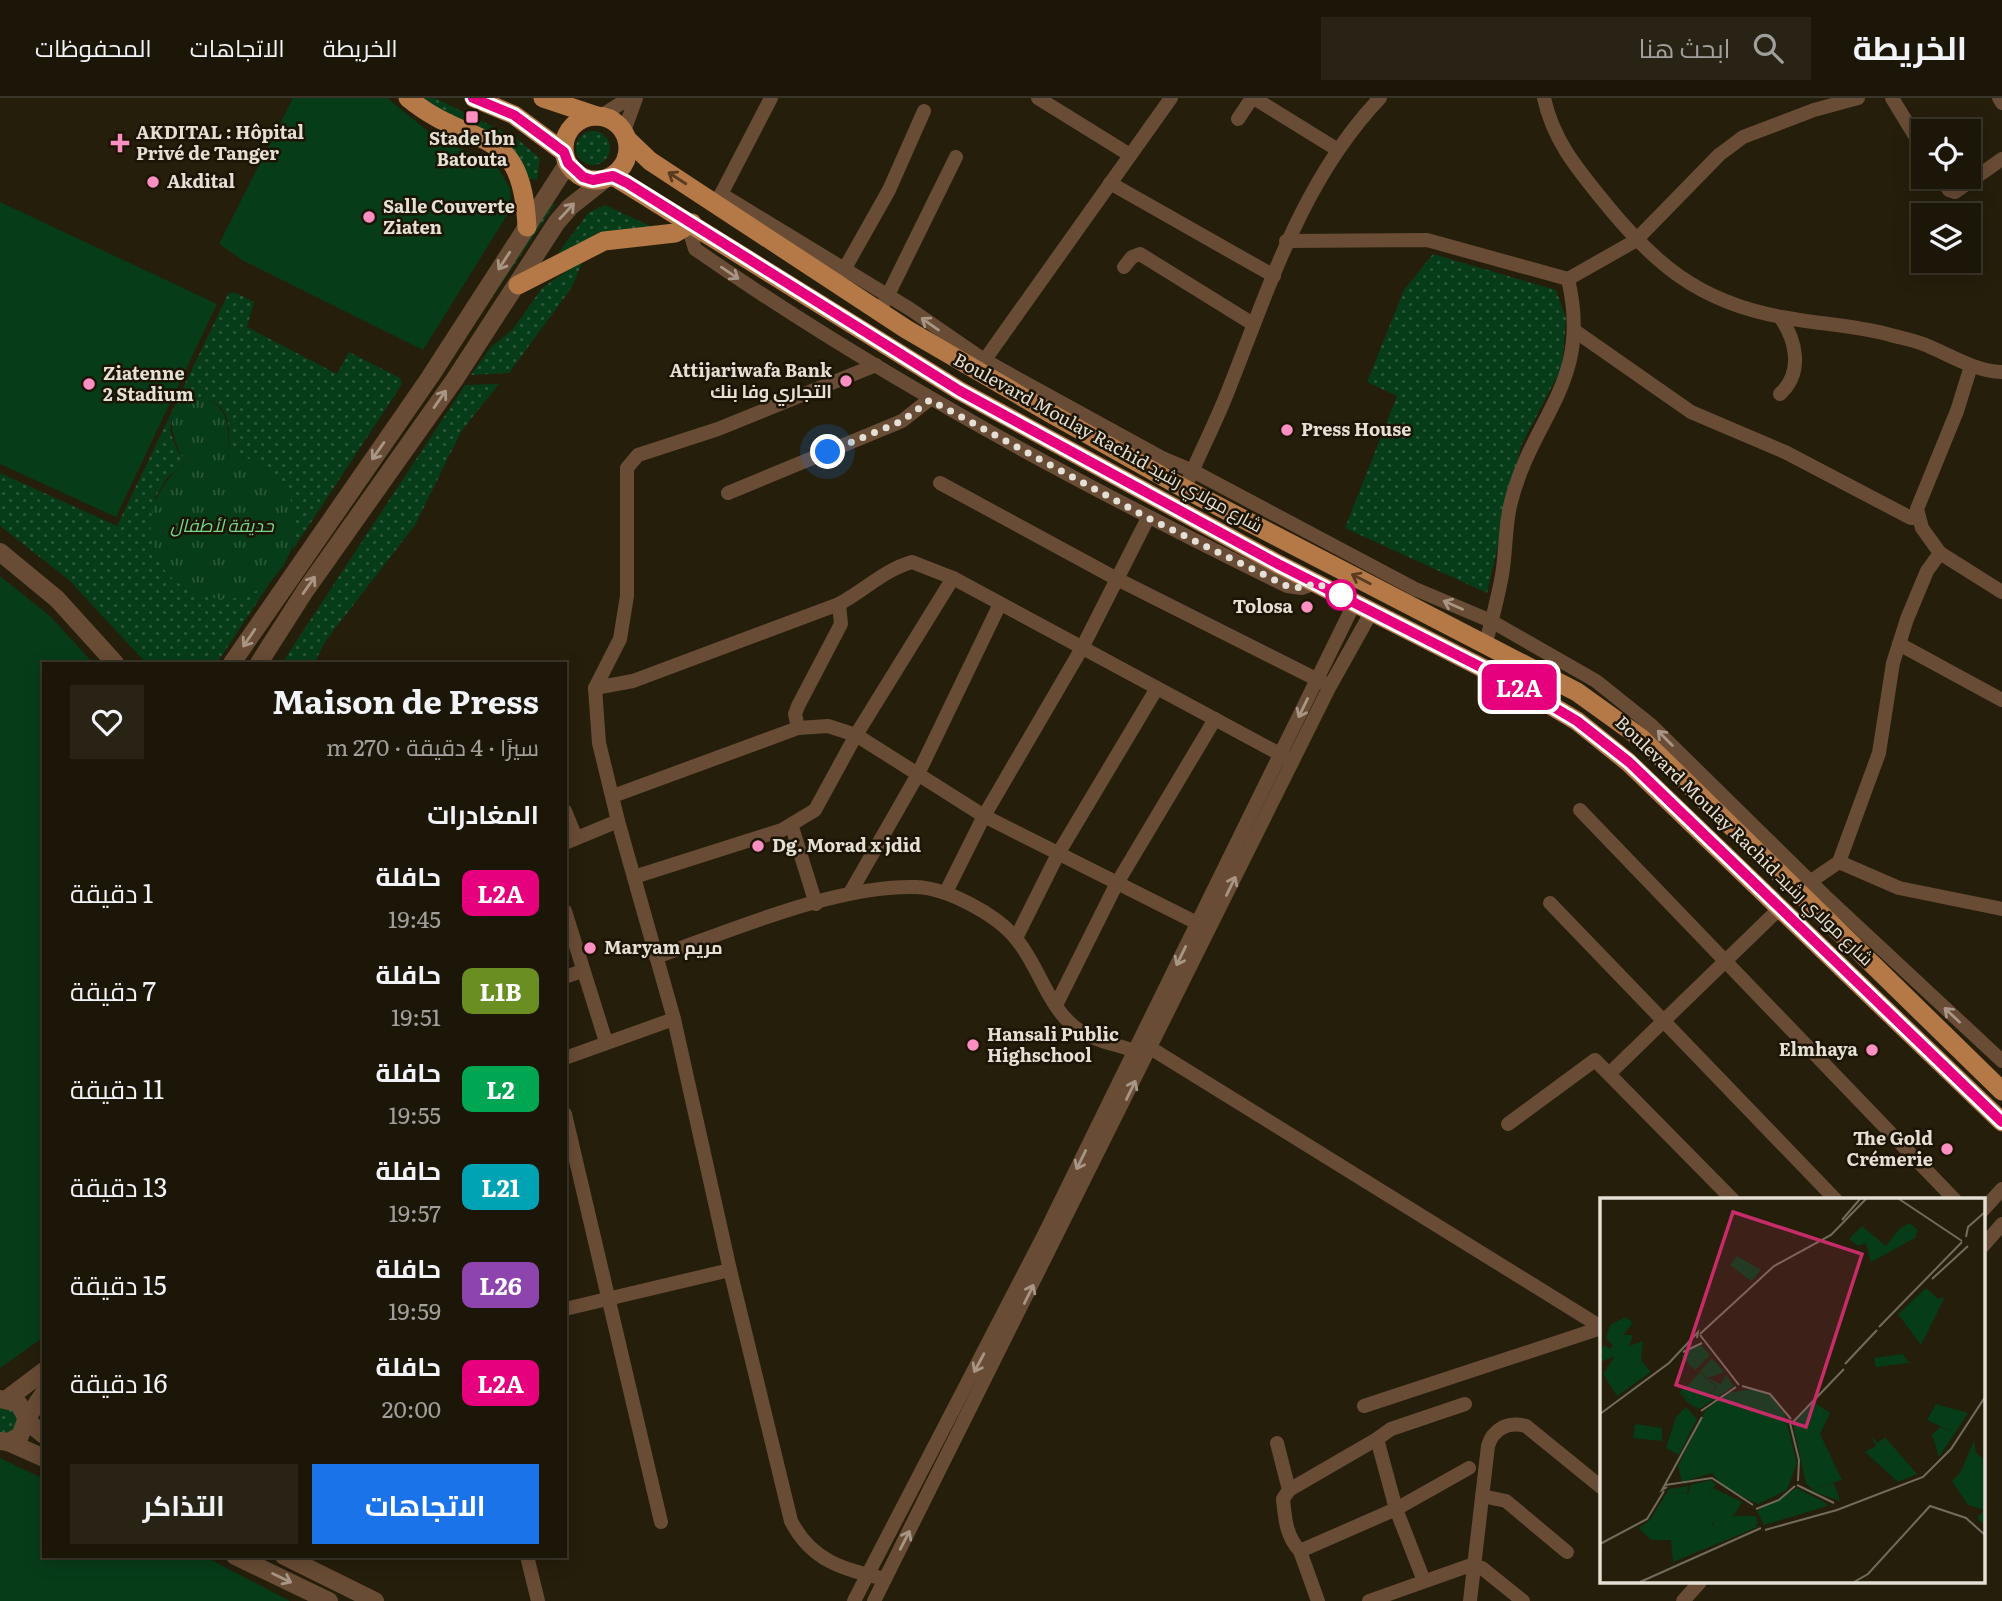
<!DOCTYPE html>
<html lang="ar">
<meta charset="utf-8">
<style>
:root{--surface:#1c1608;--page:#292316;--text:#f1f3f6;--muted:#a09f9c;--line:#3a3529;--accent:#1a73e8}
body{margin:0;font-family:Literata,Cairo,serif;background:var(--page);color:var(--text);direction:rtl;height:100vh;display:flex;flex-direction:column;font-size:26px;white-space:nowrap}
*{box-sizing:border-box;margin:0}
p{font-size:23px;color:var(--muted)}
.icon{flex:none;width:38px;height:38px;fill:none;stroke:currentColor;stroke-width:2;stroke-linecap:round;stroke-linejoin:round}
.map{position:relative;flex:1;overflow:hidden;direction:ltr}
.details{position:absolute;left:42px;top:564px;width:525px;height:896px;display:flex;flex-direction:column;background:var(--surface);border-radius:0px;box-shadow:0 4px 18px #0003,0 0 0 2px var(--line);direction:rtl}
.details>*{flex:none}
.badge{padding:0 14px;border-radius:10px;font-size:24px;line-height:46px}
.tools{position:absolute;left:1911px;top:21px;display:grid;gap:14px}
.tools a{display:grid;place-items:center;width:70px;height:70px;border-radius:0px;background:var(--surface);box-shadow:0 4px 18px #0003,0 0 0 2px var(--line);font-size:35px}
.you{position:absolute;width:35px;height:35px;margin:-18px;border:5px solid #fff;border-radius:50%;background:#1a73e8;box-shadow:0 0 0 10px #1a73e833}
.map>.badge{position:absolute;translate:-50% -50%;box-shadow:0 0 0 4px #fff}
h2{padding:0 28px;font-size:26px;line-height:63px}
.round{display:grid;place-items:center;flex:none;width:74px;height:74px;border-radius:0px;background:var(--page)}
.headline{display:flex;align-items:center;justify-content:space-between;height:119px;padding:0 28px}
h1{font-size:33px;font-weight:700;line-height:52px}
.primary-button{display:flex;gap:14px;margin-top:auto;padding:14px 28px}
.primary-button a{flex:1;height:80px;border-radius:0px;background:var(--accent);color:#fff;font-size:28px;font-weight:700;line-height:80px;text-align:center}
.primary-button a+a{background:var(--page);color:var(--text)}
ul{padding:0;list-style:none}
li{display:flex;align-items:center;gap:21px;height:98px;padding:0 28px}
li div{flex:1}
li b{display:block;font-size:26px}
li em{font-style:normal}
li .badge{min-width:77px;font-weight:700;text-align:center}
header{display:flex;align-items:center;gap:42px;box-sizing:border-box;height:98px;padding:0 35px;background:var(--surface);border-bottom:2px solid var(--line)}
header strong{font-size:33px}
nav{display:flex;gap:38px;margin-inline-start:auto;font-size:24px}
.search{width:490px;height:63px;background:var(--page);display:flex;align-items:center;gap:18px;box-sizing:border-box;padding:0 24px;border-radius:0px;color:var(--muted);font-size:26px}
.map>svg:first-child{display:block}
.grass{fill:url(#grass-dots)}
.park{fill:url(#park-tufts)}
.pitch{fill:#073c19}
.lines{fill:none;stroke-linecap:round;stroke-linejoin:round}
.minor{stroke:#694c35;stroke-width:14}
.tertiary{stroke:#694c35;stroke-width:18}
.primary{stroke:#b47947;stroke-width:19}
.oneway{stroke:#593c1f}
.oneway2{stroke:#a79685}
.line-casing{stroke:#fff;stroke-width:16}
.line{stroke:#e6007e;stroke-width:10}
.walk{stroke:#e5e0d5;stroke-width:7;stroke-dasharray:0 12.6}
.poi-dot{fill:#fc8fc1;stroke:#1c1404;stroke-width:2.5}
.stop-dot{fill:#fff;stroke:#e6007e;stroke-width:3.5}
.labels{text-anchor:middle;stroke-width:5;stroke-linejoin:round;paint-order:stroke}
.poi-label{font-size:18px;font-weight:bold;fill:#e5e0d5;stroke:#1c1404;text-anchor:start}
.street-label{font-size:18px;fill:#e5e0d5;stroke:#1c1404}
.park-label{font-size:18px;font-style:italic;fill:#74d98a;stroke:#1c1404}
.inset-road{fill:none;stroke:#726c5c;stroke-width:2}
.view{fill:#c62c67;fill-opacity:0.15;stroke:#c62c67;stroke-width:3.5}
.inset-edge{fill:none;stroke:#e5e0d5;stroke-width:3.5}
</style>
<header>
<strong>الخريطة</strong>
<div class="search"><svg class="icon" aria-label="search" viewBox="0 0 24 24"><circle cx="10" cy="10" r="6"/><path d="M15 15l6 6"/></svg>ابحث هنا</div>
<nav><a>الخريطة</a><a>الاتجاهات</a><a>المحفوظات</a></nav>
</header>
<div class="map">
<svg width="2002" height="1503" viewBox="0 0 2002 1503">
<defs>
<pattern id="grass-dots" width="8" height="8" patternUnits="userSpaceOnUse" patternTransform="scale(1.75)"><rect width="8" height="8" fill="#073c19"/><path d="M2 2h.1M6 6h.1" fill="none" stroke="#2b583a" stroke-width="1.8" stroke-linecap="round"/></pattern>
<pattern id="park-tufts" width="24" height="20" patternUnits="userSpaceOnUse" patternTransform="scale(1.75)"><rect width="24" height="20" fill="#073c19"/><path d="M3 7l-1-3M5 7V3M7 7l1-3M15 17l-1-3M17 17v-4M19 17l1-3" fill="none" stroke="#2b583a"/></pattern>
</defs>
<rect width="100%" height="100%" fill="#251e0b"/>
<g class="grass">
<polygon points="418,0 435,0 516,40 540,60 537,82 530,81 515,53 505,46"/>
<circle cx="593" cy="50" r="17"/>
<polygon points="552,105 555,106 451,261"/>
<polygon points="605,107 659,132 558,155 588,115"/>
<polygon points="1433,156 1556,192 1566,220 1562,269 1521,348 1487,495 1345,430 1397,298 1367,284 1404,192"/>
<polygon points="583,162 572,189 509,275 471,277 491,249 513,231 542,190"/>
<path d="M234 194 254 204 247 229 337 276 349 254 400 280 402 286 292 453C301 402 279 366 229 355 229 344 230 332 227 321 218 287 164 300 171 335 173 345 180 356 185 365L167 380 155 400 265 488 273 480 217 565H146L69 482 0 428V375L117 428 228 196Z"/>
<polygon points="499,286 462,332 415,427 327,541 314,565 282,565 465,287"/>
<polygon points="0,1307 13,1308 20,1329 0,1338"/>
</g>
<path class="park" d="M203 300C230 308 228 330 229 354 354 387 281 543 186 490 169 481 155 463 152 444 146 410 160 386 185 365 172 339 157 303 203 300Z"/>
<g class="pitch">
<polygon points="293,0 387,0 430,35 498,70 510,90 511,111 423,252 244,163 219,146"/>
<polygon points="0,104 217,206 116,419 0,366"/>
<polygon points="0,478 51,519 93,565 44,565 44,1239 0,1270"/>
<polygon points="0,1360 44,1381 44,1458 204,1458 290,1503 0,1503"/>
</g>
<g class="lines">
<g class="minor">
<polyline points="1038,0 1130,57"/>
<polyline points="1254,0 1338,52"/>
<path d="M1544 0C1553 41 1575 68 1601 100 1653 165 1698 204 1782 219 1817 226 1852 227 1887 236 1900 240 1915 242 1928 248 1952 258 1975 273 2002 274"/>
<polyline points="1892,0 1923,51"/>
<polyline points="1999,0 2002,5"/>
<polyline points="601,18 629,0"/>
<polyline points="1238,21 1252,0"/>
<polyline points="624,33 636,0"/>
<polyline points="1940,79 1949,92 1955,94 2002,61"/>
<polyline points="1110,85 1274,178"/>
<polyline points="721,96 910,211 984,262 1162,360 1193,373 1415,491 1491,523 1596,583 1651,627 1825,798 2002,963"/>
<polyline points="717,104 771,0"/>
<path d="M695 126 691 138 695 151C882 281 1083 388 1287 488L1302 490 1316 485"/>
<polyline points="1286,143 1427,142 1568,181 1635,143 1719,57 1743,39 1814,12 1858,0"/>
<polyline points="1124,169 1132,159 1140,156 1253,226"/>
<polyline points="840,179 889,92 924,13"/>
<polyline points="884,205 956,59"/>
<polyline points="1575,233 1691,314 1785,354 1911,420 1919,420"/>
<path d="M876 267 718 331 638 357 627 370V498L620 541 595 590 599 645 618 723 674 921 730 1172 791 1423C812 1464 844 1471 885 1481"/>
<polyline points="979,270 1171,0"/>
<path d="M1780 296C1803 275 1797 243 1780 219"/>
<path d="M1189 381C1202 350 1218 320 1230 288 1270 187 1303 81 1380 0"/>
<polyline points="940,385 1117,481 1326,586"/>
<polyline points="728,395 902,323 930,301"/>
<polyline points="1940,455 2002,494"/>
<path d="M1486 544C1492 522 1498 499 1502 477 1506 454 1505 430 1510 408 1531 318 1593 286 1568 181"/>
<polyline points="1899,546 2002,602"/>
<path d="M595 590 633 583 839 506C865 492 884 472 912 464L953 480 1289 661"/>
<polyline points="798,630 795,616 798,608 841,526 839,506"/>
<polyline points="613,698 798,630 828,628 856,637 984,718 1205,829"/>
<polyline points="1580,712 1955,1102"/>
<polyline points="565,713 576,740"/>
<polyline points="792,729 816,806"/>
<polyline points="565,745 618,723"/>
<polyline points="1839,764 1899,790 2002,811"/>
<polyline points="634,779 782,732 815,712 856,637 953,480"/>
<polyline points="1808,789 1814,781 1839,764 1879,655 1893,565 1907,521 1927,473 1940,455 1922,430 1917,411 1957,313 1971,268"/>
<polyline points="946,794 984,718 1082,550 1148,420"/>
<polyline points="850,795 917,678 999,508"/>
<polyline points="1550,805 1836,1102"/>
<polyline points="565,813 606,944"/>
<polyline points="1016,840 1058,756 1157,590"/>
<path d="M656 859C733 832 835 787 916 789 947 790 998 817 1017 842 1040 870 1049 913 1080 933 1097 944 1121 947 1140 955"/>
<polyline points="565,879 582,873"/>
<polyline points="1056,907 1116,787 1215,621"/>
<polyline points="1152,951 1601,1229"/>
<polyline points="565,960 674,921"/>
<polyline points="1610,975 1780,810"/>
<polyline points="565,1016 661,1424"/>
<polyline points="1508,1026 1595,962 1733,1102"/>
<polyline points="1983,1112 2002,1091"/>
<polyline points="1983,1148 2002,1126"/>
<polyline points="565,1211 730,1172"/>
<polyline points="1364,1308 1601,1230"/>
<path d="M1277 1345 1289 1392 1283 1401C1285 1421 1286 1438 1300 1453"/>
<polyline points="1289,1392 1377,1341"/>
<polyline points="1482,1398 1506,1403 1567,1454"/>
<polyline points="527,1458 538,1503"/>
<polyline points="1424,1483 1396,1411 1377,1341 1391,1331 1465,1306"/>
<polyline points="854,1503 1044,1137 1355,504"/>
<polyline points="874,1503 1330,588 1372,513"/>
<polyline points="1318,1503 1300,1453 1396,1411 1469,1370"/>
<polyline points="1369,1503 1471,1467 1482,1470 1523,1503"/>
<path d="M1470 1503 1488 1348C1493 1331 1508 1323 1526 1328L1601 1389"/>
<polyline points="1683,1503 1700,1484"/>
</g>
<g class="tertiary">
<polyline points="0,454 57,501 115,565"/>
<polyline points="232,565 430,279 568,65"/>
<polyline points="259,565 305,493 455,281 557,124 570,109 604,82"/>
<polyline points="0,1301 18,1305 27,1320 20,1338 8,1344 0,1343"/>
<polyline points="7,1301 44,1273"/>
<polyline points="27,1320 44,1295"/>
<polyline points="27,1323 44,1337"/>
<polyline points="8,1344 44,1360"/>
<polyline points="235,1458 329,1503"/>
<polyline points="284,1458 375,1503"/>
</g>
<g class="primary">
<path d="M408 0C473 54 522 22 527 129"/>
<polyline points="474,0 514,17 564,54"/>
<polyline points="543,0 597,18"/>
<circle cx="596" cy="50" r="32"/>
<polyline points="627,41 650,63 906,231 1050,315 1185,391 1577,594 1641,640 2002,993"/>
<polyline points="613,78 960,293 1278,466 1520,589 1577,623 1628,664 2002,1024"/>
<polyline points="518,187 604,143 675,135 692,125"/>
</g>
</g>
<defs><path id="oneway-shaft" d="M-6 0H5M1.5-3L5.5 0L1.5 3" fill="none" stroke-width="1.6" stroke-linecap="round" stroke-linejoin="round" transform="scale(1.75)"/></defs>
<g class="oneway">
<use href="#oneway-shaft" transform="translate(677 80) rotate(-147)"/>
<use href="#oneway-shaft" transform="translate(1361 481) rotate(-153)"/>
</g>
<g class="oneway2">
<use href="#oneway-shaft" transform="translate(567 113) rotate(-47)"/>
<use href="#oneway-shaft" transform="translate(504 163) rotate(123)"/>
<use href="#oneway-shaft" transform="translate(730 175) rotate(34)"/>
<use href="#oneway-shaft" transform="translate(930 226) rotate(-145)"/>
<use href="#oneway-shaft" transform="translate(440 301) rotate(-55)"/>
<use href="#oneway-shaft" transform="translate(378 353) rotate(125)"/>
<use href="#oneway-shaft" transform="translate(309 487) rotate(-55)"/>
<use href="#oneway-shaft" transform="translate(1453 507) rotate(-156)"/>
<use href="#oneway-shaft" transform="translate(249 540) rotate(124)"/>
<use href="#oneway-shaft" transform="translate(1303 610) rotate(116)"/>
<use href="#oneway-shaft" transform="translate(1665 640) rotate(-135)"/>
<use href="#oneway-shaft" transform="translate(1231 788) rotate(-64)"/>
<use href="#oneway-shaft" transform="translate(1181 858) rotate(116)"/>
<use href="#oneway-shaft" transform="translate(1952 917) rotate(-137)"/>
<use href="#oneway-shaft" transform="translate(1131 992) rotate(-64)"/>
<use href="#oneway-shaft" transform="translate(1081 1062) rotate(116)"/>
<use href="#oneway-shaft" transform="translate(1029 1196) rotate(-64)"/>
<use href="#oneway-shaft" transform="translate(979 1265) rotate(118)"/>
<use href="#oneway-shaft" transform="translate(905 1442) rotate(-63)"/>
<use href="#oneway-shaft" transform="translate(282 1480) rotate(26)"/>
</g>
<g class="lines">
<g class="line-casing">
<polyline id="line" points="473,0 514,17 564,54 568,65 583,79 593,82 613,78 627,85 960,293 1278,466 1520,589 1577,623 1629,664 2002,1024"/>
</g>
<use href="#line" class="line"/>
<polyline class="walk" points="828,354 902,323 930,302 1148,420 1287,488 1302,490 1316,485 1341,497"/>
</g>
<g class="poi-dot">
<rect x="465" y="12" width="14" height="14" rx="3.5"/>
<path d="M116.5 34.5h7v7h7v7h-7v7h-7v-7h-7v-7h7z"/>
<circle cx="153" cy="84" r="7"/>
<circle cx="369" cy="119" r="7"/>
<circle cx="846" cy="283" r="7"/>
<circle cx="89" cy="286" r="7"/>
<circle cx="1287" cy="332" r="7"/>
<circle cx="1307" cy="509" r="7"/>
<circle cx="758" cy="748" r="7"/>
<circle cx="590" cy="850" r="7"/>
<circle cx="973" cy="947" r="7"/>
<circle cx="1872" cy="952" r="7"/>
<circle cx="1947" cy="1051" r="7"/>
</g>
<circle class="stop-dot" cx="1341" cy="497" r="14"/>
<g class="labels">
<g class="poi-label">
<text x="136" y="41">AKDITAL : Hôpital<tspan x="136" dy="21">Privé de Tanger</tspan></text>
<text x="472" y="47" text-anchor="middle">Stade Ibn<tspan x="472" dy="21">Batouta</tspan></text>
<text x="167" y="90">Akdital</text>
<text x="383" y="115">Salle Couverte<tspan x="383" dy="21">Ziaten</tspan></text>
<text x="832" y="279" text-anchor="end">Attijariwafa Bank<tspan x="832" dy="21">التجاري وفا بنك</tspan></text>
<text x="103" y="282">Ziatenne<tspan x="103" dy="21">2 Stadium</tspan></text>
<text x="1301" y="338">Press House</text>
<text x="1293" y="515" text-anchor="end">Tolosa</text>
<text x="772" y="754">Dg. Morad x jdid</text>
<text x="604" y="856">Maryam مريم</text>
<text x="987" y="943">Hansali Public<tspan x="987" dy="21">Highschool</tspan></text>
<text x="1858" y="958" text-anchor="end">Elmhaya</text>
<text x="1933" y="1047" text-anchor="end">The Gold<tspan x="1933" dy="21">Crémerie</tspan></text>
</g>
<g class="street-label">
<text transform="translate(1108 345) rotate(29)" y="6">Boulevard Moulay Rachid شارع مولاي رشيد</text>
<text transform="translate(1744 743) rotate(44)" y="6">Boulevard Moulay Rachid شارع مولاي رشيد</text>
</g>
<g class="park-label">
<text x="222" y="434">حديقة لأطفال</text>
</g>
</g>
<g transform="translate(1600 1100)">
<rect width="385" height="385" fill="#251e0b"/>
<path d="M310 25 318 32 315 40 271 64 266 45 258 48 249 41 262 28 286 48 300 30ZM137 58 161 72 151 83 130 67ZM326 90 338 101 345 99 321 147 298 116ZM26 119 33 125 23 137H33L29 148 43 143 41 162 51 174 17 198 3 176 15 158 0 164V154L4 147 10 151 13 147 6 140 10 127ZM303 156 309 165 276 169 274 160ZM112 160 124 174 108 180 121 186 126 177 134 188 99 211 88 205 79 194 85 190 81 195 97 209 117 189 100 173ZM336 206 368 215 355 235 327 222ZM271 238 278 245 285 239 317 276 298 284 265 254 276 248ZM374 243 376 255 385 262V328L377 320 384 312 368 307 352 283 360 275ZM111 282 116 286 110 294 109 315 89 296 90 287ZM234 285 240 303 212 293 213 291ZM88 288 87 296 68 295 108 316 114 329 135 318H156L158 325 154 328H160L73 364 71 342H51L39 330 50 322 69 291ZM197 290 224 304 228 308 164 327 157 313Z" fill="#073c19"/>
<path d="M340 229 355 235 339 259 332 237Z" fill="#073c19"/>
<path d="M100 146 110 157 95 172 81 158ZM100 174 116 189 97 209 81 194ZM152 191 170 197 184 215 197 265 187 292 158 306 126 291 112 275 82 284 78 268 105 213 127 195ZM214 204 230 215 220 236 242 282 213 291 206 286 193 226ZM86 209 97 221 79 257 66 250 76 219ZM35 226 62 230V243L33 240ZM113 290 142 304 130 324 116 330 107 316 67 314 68 295 109 297Z" fill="#073c19"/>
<path class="inset-road" d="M299 1 362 43M242 22 260 1M366 39 368 29 385 14M332 81 368 48M279 129 362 44M100 136 174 68 231 37 266 1M100 137 139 187M83 154 102 145M245 166 277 132M142 188 170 196 191 221M101 213 136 189M0 216 69 165 98 134 97 140M193 224 244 171M190 225 199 262 198 283M65 287 112 280 153 307M197 287 234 305M67 289 62 292 102 219M156 311 179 302 195 288M165 332 237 312 323 279 351 251 385 199M0 346 47 321 64 293M40 384 161 330M254 384 268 376 330 308 366 320 385 337"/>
<path class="view" d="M133 14 262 56 206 229 76 187Z"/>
<rect width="385" height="385" class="inset-edge"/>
</g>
</svg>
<div class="tools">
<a><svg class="icon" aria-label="locate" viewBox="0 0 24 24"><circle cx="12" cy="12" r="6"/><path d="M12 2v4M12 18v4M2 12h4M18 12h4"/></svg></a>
<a><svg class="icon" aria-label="layers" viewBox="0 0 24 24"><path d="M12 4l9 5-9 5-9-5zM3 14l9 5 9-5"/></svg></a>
</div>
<div class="you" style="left:828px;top:354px"></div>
<b class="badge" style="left:1519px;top:589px;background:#e6007e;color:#fff">L2A</b>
<section class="details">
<div class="headline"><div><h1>Maison de Press</h1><p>سيرًا · 4 دقيقة · 270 m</p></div><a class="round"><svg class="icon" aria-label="heart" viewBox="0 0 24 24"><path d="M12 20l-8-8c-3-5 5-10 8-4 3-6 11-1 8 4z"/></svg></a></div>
<h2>المغادرات</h2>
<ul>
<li><span class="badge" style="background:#e6007e;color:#fff">L2A</span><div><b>حافلة</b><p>19:45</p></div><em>1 دقيقة</em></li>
<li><span class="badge" style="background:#6b8e23;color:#fff">L1B</span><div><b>حافلة</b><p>19:51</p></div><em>7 دقيقة</em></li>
<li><span class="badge" style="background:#00a651;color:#fff">L2</span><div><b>حافلة</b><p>19:55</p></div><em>11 دقيقة</em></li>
<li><span class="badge" style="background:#00a3b4;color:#fff">L21</span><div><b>حافلة</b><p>19:57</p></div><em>13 دقيقة</em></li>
<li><span class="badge" style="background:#8e44ad;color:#fff">L26</span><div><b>حافلة</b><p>19:59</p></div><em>15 دقيقة</em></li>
<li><span class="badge" style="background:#e6007e;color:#fff">L2A</span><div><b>حافلة</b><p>20:00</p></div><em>16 دقيقة</em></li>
</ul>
<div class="primary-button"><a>الاتجاهات</a><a>التذاكر</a></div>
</section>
</div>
